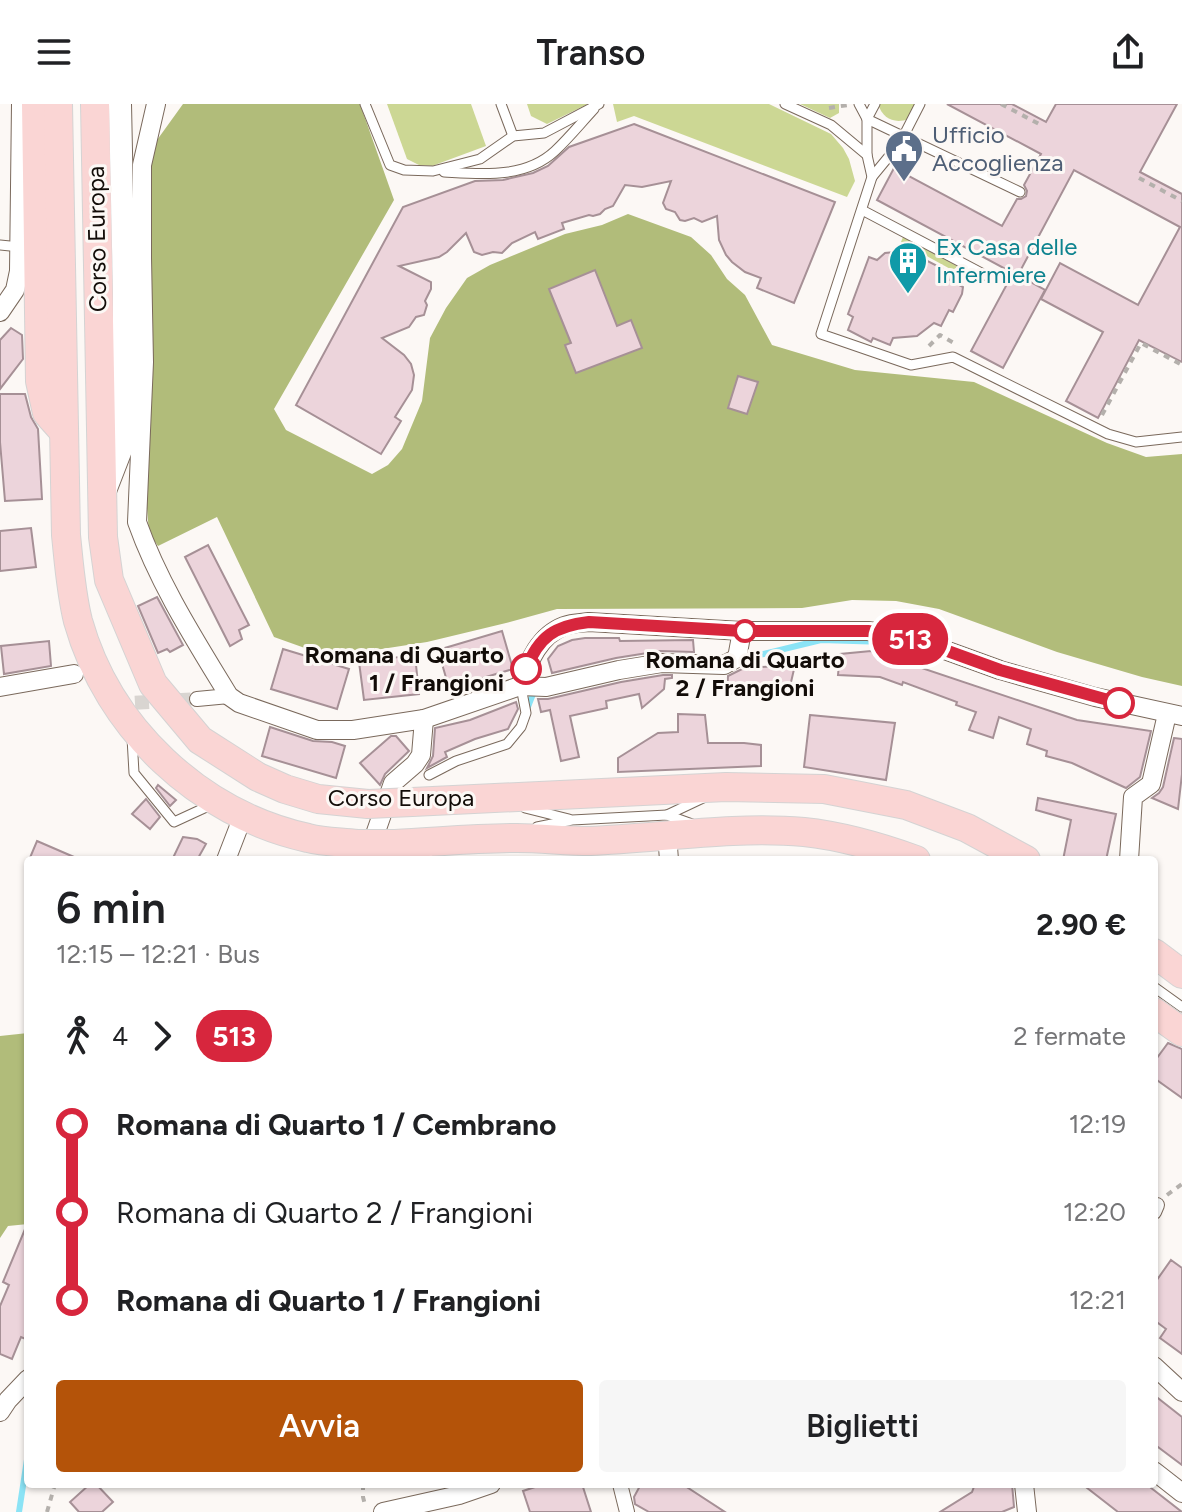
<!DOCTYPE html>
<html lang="it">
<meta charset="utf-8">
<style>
:root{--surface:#fff;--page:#f6f6f6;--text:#202124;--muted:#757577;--accent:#b45309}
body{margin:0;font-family:Figtree,sans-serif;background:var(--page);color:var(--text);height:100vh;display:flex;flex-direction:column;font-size:30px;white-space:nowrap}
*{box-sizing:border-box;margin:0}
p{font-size:26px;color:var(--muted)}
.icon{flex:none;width:44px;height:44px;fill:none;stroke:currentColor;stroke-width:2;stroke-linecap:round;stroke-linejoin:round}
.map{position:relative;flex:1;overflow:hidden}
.details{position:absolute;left:24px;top:752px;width:1134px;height:632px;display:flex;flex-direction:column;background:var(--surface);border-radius:8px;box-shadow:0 2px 6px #0004}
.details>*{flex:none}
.badge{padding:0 16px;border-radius:26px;font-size:28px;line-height:52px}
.map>.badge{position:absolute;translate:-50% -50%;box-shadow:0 0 0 4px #fff}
.legs{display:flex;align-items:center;gap:12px;height:88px;padding:0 32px;font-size:26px}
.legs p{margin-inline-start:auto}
.headline{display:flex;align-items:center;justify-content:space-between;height:136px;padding:0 32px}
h1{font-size:44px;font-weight:600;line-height:60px}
.cta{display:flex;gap:16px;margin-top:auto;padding:16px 32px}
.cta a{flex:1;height:92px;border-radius:8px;background:var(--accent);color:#fff;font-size:32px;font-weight:600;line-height:92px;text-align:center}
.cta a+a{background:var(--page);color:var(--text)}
ul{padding:0 32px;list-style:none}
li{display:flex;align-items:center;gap:28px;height:88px;font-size:30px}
li i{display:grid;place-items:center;width:12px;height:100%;margin:0 10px;background:currentColor}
li i::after{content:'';width:20px;height:20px;margin:-10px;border:6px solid;border-radius:50%;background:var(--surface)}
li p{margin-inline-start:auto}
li:first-child i{background:linear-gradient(#0000 50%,currentColor 0)}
li:last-child i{background:linear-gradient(currentColor 50%,#0000 0)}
header{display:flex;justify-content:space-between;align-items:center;height:104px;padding:0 32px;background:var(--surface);font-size:36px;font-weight:600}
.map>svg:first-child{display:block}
.green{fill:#ccd794}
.forest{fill:#b1bc7a}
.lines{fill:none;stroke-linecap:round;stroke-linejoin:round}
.stream{stroke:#8be3f5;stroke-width:6}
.building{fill:#ecd4db;stroke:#a69096;stroke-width:2}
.pedestrian-tunnel{stroke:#d9d5d1;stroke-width:14;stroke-dasharray:14 7;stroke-linecap:butt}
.service-casing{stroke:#7a695c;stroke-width:11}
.pedestrian-casing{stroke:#7a695c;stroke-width:16}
.minor-casing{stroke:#7a695c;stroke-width:20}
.tertiary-casing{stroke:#7a695c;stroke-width:24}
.primary-casing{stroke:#d4d3d3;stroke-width:30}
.path{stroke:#b4b0ac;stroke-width:4;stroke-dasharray:6 6;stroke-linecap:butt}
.service{stroke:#fff;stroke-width:9}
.pedestrian{stroke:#fff;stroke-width:14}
.minor{stroke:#fff;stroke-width:18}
.tertiary{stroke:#fff;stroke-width:22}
.primary{stroke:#fad5d4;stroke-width:28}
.primary-bridge-casing{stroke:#d4d3d3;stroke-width:30;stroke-linecap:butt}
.primary-bridge{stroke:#fad5d4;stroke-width:28}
.line-1-casing{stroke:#fff;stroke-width:18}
.line-1{stroke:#d7263d;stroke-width:12}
.stop-1-dot{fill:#fff;stroke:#d7263d;stroke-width:4}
.labels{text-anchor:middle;stroke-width:6;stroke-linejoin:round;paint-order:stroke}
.service-label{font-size:24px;fill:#4e5e75;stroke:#fcf8f5;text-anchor:start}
.street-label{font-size:24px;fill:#120c08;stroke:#fcf8f5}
.culture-label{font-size:24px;fill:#0d838f;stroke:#fcf8f5;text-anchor:start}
.stop-label{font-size:24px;font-weight:bold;fill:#120c08;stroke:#fcf8f5;text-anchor:end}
</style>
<header><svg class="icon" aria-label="menu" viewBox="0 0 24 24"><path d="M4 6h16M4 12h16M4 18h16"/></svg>Transo<svg class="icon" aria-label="share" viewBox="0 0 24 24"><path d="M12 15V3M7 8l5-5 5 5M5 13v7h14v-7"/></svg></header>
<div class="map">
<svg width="1182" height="1408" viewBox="0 0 1182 1408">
<rect width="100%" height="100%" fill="#fcf8f5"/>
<g class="green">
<polygon points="387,0 471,0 486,42 432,62 419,61 407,55"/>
<polygon points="527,0 588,0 547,20 531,12"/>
<polygon points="613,0 769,0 831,30 843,44 849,55 855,77 847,93 634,12 617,18"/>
<polygon points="800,0 839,0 839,9 830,14"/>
<path d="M878 0H916L909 15C894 20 883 15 878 0Z"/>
<polygon points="903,133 957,162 954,167 901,138"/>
</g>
<g class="forest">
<polygon points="183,0 360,0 394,96 274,305 286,326 372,370 388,361 402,345 422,297 430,234 446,204 467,174 490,161 565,130 602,121 628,110 691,133 711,151 727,175 745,191 772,241 855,266 974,278 1107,339 1146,353 1182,350 1182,582 1142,573 1057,548 939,505 896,497 852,496 802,504 557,505 506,519 427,538 330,553 274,533 217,413 158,442 149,429 147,404 151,130 149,60 152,43"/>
<polygon points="28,929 28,1120 8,1122 0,1134 0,932"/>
</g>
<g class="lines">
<g class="stream">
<polyline points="739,556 821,536 886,538"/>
<polyline points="526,608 535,585"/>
<polyline points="19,1408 28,1349"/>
</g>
</g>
<g class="building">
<polygon points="947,0 1012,0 1046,18 1056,0 1177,0 1140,68 1182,90 1182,258 1139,236 1098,314 1066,297 1103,228 1041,195 1060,159 1138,201 1180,123 1074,66 1018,171 1045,186 1003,264 971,247 1013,169 877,96 894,64 1002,122 1017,95 1021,95 1026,92 1027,87 1024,81 1041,50"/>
<polygon points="634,20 835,98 794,199 757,184 761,174 745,168 732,158 726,151 719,136 717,112 702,118 694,114 685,117 680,116 675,108 666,105 663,99 671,77 642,83 625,81 613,102 605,105 600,110 593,112 589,111 562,119 564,125 538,135 535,128 512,139 502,149 493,148 482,151 474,148 466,129 447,148 439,153 399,162 431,178 431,185 425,197 427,201 424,211 416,213 409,223 382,234 404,251 411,260 414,271 412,286 395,313 401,317 381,350 296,301 403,103 475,77 503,76 533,69 548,62 569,43"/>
<polygon points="898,142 953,170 950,176 963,183 962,190 953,208 949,206 941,222 934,219 917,232 893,234 890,241 873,234 871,238 848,226 853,213 848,210 869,153 877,156 885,149 895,148"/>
<polygon points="595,166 617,222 631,216 642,244 576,269 565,241 571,239 549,185"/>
<polygon points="11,224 22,231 23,255 0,285 0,236"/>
<polygon points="738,272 758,278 747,310 728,304"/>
<polygon points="0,290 25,290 31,313 38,325 42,395 5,397 0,338"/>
<polygon points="31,424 36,463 0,467 0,427"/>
<polygon points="208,441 249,521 239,526 242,535 230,542 185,453"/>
<polygon points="157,493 183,541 170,548 167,545 158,549 138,502"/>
<polygon points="502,527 513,565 449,584 438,546"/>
<polygon points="585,534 619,534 620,537 693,536 694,548 660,547 616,554 552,569 548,555 558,542 572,536"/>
<polygon points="49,537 51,562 4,570 1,542"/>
<polygon points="283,545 349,565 337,605 271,585"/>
<polygon points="871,547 1077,616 1151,627 1140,673 1126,684 1072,659 1046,652 1047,647 1027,640 1031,625 999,613 993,634 969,626 976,608 956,601 957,598 903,578 902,581 880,573 838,571 840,550"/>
<polygon points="415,551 419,590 364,596 359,558"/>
<polygon points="795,561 788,591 727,590 728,572 744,564"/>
<polygon points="663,571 672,571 672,574 665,575 664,585 642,604 639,590 606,597 607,604 570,612 579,653 561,657 550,606 541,608 538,595 548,595 621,578"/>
<polygon points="516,598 518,605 508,625 475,635 445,648 447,653 427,664 433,652 435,624 470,616"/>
<polygon points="678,610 705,611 708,639 744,639 761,641 761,662 618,668 618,654 658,629 678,628"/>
<polygon points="810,611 895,619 886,676 804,663"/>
<polygon points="270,623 313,637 332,638 345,642 336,674 262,652"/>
<polygon points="391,632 396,632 409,647 385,670 380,681 360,659"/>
<polygon points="1174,634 1182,635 1182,670 1178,705 1152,694 1159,689 1163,683"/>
<polygon points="158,681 176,696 170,702 156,684"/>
<polygon points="1038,694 1116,710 1106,756 1063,756 1071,716 1036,706"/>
<polygon points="146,695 160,713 150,725 132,710"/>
<polygon points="183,733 197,735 206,740 197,756 172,756"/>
<polygon points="37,737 81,756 29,756"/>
<polygon points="1168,939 1182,945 1182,994 1154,974 1154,958"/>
<polygon points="28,1118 28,1236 21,1233 12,1255 0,1250 0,1202 9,1181 3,1178"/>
<polygon points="1171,1156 1182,1164 1182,1250 1160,1234 1166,1225 1154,1216 1154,1180"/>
<polygon points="1154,1291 1182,1313 1182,1361 1154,1340"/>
<polygon points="90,1380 96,1380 113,1398 102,1408 79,1408 70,1398"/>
<polygon points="544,1380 582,1380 591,1408 530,1408 523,1387"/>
<polygon points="641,1380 682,1380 725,1408 649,1408 635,1400 634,1393"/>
<polygon points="975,1380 1012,1380 1014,1403 1002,1408 940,1408 972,1388"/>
<polygon points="1082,1380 1146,1380 1182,1408 1118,1408"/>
</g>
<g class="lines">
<polyline class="pedestrian-tunnel" points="114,600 197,595"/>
<g class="service-casing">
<g id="service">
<polyline points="365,0 390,61 404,66 433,67 480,55 513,32 544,29 599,0"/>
<polyline points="501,0 513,32"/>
<polyline points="785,0 831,21 867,51 872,73 821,230 911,261 953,253 1108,330 1136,338 1182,333"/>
<polyline points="859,0 867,15 1020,88"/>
<polyline points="867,51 867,15 875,0"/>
<path d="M444 68C481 70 525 75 555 47 569 34 581 19 594 5"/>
<polyline points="872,73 900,39 920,0"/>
<polyline points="862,106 991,174"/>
<polyline points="0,141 20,143"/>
<polyline points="132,634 134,669 174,718 213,700"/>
<polyline points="429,671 456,657 507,640 521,623 526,609 521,583"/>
<polyline points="525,704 569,715"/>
<polyline points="667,711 703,694"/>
<polyline points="537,723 572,716 667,711 692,720"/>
<polyline points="1154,883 1182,903"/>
</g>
</g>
<g class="pedestrian-casing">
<g id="pedestrian">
<polyline points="197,595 229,592"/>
<polyline points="1154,1108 1157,1101"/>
<polyline points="620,1380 627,1408"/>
</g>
</g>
<g class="minor-casing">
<g id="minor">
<path d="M156 0 142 61V154L144 258 137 418C159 480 195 536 229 592L239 599 317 626H353L424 615 520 582 546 583 619 566 662 559 724 561 737 554 742 527"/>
<polyline points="0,208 15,186 19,167 21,0"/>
<path d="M520 582C529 558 538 532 564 522 572 519 581 519 589 518L742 527H868L898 531 920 537 1000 566 1095 593 1182 612"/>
<polyline points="0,583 74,570"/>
<polyline points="667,730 669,756"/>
<polyline points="367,755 424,756"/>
<polyline points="226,756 243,712"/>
<polyline points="366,756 393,679 415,660 421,651 424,615"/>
<polyline points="1129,756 1133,693 1151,680 1167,610"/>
<polyline points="1154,1262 1182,1288"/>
<polyline points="0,1308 8,1296 28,1275"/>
<polyline points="1154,1367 1182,1389"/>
<polyline points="1024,1380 1027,1408"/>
<polyline points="383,1408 459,1391 491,1380"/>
</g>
</g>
<g class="tertiary-casing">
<polyline id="tertiary" points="105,387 124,338 124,189 120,0"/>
</g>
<g class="primary-casing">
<g id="primary">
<polyline points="36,0 40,277 47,309 64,328"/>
<path d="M58 0 66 431C69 460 71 489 78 517 108 624 199 710 308 734 324 738 341 738 357 740"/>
<polyline points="95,0 103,433 109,476 153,580 200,636 258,673 285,685 318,695 368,700"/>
<polyline points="412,698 726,683 824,685 906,701 967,724 1026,756"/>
<path d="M395 740C436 738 476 734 517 734 541 734 566 737 590 737 661 734 733 722 804 728 842 732 880 743 916 756"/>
<polyline points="1154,849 1182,870"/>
<polyline points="1154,908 1182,928"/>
</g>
</g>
<g class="path">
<polyline points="1001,0 1043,22"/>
<polyline points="829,4 848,1"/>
<polyline points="1139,74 1182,97"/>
<polyline points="929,242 940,231 954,239"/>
<polyline points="1102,311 1141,239 1182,261"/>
<polyline points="1167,1091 1182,1080"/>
<polyline points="363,1380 363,1393 365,1401"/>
<polyline points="47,1408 55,1380"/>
</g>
<use href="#service" class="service"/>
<use href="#pedestrian" class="pedestrian"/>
<use href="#minor" class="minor"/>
<use href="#tertiary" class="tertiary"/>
<use href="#primary" class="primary"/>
<g class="primary-bridge-casing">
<g id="primary-bridge">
<polyline points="368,700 412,698"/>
<polyline points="357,740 395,740"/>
</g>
</g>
<use href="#primary-bridge" class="primary-bridge"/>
</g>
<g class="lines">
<g class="line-1-casing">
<path id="line-1" d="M526 565C539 532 555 522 589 518L742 527H868L898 531 920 537 1000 566 1119 599"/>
</g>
<use href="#line-1" class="line-1"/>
</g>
<defs>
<g id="civic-pin" transform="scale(2)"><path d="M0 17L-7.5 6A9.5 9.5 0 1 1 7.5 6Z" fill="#5c6f8a" stroke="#fcf8f5"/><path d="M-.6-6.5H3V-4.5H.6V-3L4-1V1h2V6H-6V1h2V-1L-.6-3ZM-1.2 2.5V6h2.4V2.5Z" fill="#fff"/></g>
<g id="building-pin" transform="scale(2)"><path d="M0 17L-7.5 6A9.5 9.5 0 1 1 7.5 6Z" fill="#0f9aa8" stroke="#fcf8f5"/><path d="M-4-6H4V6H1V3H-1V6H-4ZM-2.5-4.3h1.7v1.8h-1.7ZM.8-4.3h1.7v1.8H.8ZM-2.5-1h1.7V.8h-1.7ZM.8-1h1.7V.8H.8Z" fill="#fff"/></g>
</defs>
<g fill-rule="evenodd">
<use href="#civic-pin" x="904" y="45"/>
<use href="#building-pin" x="908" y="157"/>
</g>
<g class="stop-1-dot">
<circle cx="745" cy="527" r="10"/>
<circle cx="526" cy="565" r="14"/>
<circle cx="1119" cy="599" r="14"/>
</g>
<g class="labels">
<g class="service-label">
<text x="932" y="39">Ufficio<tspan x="932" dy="28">Accoglienza</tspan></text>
</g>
<g class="street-label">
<text transform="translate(97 135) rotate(-91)" y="8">Corso Europa</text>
<text x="401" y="702">Corso Europa</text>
</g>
<g class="culture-label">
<text x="936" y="151">Ex Casa delle<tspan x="936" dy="28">Infermiere</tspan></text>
</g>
<g class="stop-label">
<text x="504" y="559">Romana di Quarto<tspan x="504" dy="28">1 / Frangioni</tspan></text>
<text x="745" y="564" text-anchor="middle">Romana di Quarto<tspan x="745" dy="28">2 / Frangioni</tspan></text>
</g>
</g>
</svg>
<b class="badge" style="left:910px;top:535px;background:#d7263d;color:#fff">513</b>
<section class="details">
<div class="headline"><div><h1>6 min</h1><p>12:15 – 12:21 · Bus</p></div><b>2.90 €</b></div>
<div class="legs"><svg class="icon" aria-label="walk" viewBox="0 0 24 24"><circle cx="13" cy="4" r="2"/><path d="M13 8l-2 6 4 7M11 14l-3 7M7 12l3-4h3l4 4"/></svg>4<svg class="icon" aria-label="forward" viewBox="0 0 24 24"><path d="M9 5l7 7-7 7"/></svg><b class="badge" style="background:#d7263d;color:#fff">513</b><p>2 fermate</p></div>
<ul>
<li><i style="color:#d7263d"></i><b>Romana di Quarto 1 / Cembrano</b><p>12:19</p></li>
<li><i style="color:#d7263d"></i><span>Romana di Quarto 2 / Frangioni</span><p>12:20</p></li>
<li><i style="color:#d7263d"></i><b>Romana di Quarto 1 / Frangioni</b><p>12:21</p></li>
</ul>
<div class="cta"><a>Avvia</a><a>Biglietti</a></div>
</section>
</div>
